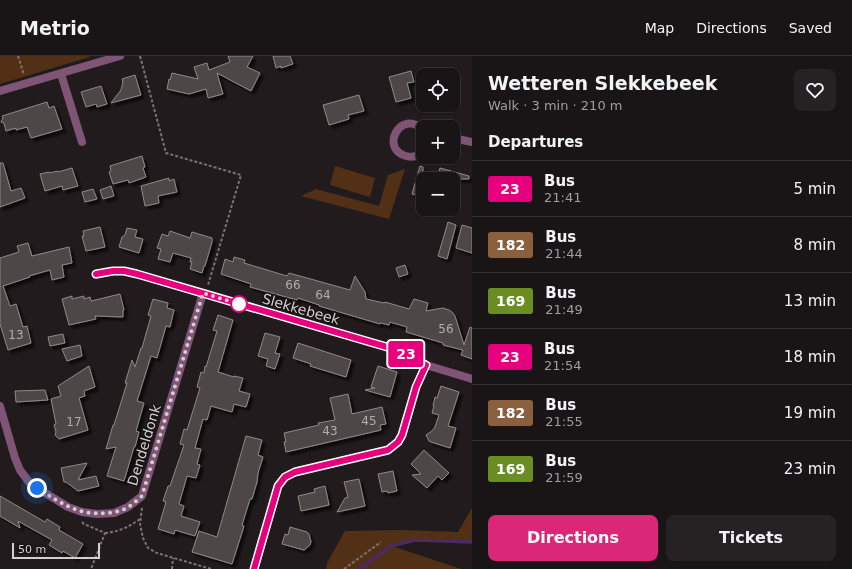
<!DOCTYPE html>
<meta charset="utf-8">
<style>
:root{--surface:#191416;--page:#262123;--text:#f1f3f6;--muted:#9f9ea1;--line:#373335;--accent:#db2777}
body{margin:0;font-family:"DejaVu Sans",sans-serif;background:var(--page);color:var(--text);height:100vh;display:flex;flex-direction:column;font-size:15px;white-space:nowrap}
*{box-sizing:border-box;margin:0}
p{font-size:13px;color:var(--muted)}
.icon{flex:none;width:22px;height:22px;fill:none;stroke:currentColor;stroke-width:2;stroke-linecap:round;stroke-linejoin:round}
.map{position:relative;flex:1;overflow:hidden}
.drawer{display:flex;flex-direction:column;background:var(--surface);width:380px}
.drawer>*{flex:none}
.badge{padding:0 8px;border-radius:3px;font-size:14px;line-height:26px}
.tools{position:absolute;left:416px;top:12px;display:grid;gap:8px}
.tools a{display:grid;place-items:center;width:44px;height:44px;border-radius:8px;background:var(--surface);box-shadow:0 1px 3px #0004,0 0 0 1px var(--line);font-size:20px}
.scale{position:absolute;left:12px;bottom:10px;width:88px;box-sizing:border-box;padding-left:4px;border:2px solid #d4d0d1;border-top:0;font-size:11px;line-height:14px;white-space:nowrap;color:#d4d0d1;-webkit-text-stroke:3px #181214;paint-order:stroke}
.you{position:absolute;width:20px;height:20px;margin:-10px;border:3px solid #fff;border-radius:50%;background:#1a73e8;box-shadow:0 0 0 6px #1a73e833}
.map>.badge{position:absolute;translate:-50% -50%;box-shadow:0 0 0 2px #fff}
h2{padding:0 16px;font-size:15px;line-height:36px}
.round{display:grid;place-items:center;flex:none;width:42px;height:42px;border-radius:8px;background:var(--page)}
.headline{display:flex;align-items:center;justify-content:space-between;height:68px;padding:0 16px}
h1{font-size:19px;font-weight:700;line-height:30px}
.action{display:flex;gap:8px;margin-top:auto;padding:8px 16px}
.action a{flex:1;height:46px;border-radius:8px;background:var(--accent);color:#fff;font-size:16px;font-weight:700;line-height:46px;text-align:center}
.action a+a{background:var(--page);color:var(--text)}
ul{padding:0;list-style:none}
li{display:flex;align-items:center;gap:12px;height:56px;padding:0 16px;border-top:1px solid var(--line)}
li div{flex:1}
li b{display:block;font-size:15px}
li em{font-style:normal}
li .badge{min-width:44px;font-weight:700;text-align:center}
header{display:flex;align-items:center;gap:24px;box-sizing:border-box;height:56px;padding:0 20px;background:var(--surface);border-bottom:1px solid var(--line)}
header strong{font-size:19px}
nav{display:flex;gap:22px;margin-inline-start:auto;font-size:14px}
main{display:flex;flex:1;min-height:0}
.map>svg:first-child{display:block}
.green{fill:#513015}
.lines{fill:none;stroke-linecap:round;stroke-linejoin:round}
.stream{stroke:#4b2963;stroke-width:3.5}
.building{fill:#4e4746;stroke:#908987;filter:url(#shadow)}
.path{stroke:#797475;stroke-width:2;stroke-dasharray:3 2;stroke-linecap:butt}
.street{stroke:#7f5475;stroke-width:8}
.line-casing{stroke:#fff;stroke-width:9}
.line{stroke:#e6007e;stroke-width:6}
.walk{stroke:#d4d0d1;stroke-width:4;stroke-dasharray:0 7.2}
.stop-dot{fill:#fff;stroke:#e6007e;stroke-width:2}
.labels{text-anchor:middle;stroke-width:3;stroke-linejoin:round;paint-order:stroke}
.number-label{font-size:12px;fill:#b2aeae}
.street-label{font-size:14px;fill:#d4d0d1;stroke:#181214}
</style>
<header>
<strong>Metrio</strong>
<nav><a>Map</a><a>Directions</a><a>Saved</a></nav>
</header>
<main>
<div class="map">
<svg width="472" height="513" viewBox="0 0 472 513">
<defs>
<filter id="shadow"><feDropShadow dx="3.5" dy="3.5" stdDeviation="1" flood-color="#0009"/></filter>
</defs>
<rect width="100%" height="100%" fill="#211b1d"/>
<g class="green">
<polygon points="0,0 89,0 90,1 0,28"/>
<polygon points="335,110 375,122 370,141 330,129"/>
<polygon points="405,113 389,163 301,140 316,133 379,150 388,119"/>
<polygon points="472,452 472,486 415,484 392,490 461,513 326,513 327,507 345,475 403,474 458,476"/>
</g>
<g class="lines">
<polyline class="stream" points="359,513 391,490 415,484 472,486"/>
</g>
<g class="building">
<polygon points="228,0 253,0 247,11 260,17 251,35 217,17 223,38 208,42 206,33 189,38 167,33 169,23 170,24 172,17 198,23 194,11 207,7 209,14 230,6"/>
<polygon points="273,0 290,0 293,8 281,12 281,10 276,12"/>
<polygon points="411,15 414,26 407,27 411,42 396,46 389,21"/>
<polygon points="135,19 141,39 111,47 121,34 123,26 122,23"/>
<polygon points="101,30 107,48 97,51 96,48 86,51 81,36"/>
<polygon points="359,39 364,55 348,59 349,63 329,69 323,49"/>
<polygon points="47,46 49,52 54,50 62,73 31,82 27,71 16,74 16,72 6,75 4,67 1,66 3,62 2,60"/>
<polygon points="142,100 145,111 143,112 146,121 129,127 128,124 113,128 109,116 111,115 110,110"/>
<polygon points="0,107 3,107 11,135 21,132 25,142 0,151"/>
<polygon points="420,110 423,111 423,141 412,138"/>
<polygon points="72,112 78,130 63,134 62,130 45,135 40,118 49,116 49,117 58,115 58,116"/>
<polygon points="440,112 469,120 469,123 437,123"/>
<polygon points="169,122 169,125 174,123 177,136 158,140 159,147 145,150 141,130"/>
<polygon points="111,130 114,140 103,143 100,134"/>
<polygon points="93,133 97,143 85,146 82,136"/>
<polygon points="448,166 456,169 447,203 438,200"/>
<polygon points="462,169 472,172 472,197 456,192"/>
<polygon points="100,171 105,191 86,195 82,180 84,180 83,175"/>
<polygon points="127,172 137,174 135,181 143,183 139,197 119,191 122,181 125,179"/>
<polygon points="170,175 190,182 192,176 212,182 212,186 205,210 204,210 202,217 190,213 192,206 190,206 191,202 173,197 170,206 158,203 161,193 157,192 162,178 168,180"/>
<polygon points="28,187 32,200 69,191 72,207 62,209 64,221 52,224 50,214 29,220 30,221 3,230 10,250 16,248 23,271 27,270 31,287 8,294 0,268 0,202 19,196 17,190"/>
<polygon points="234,201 245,204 244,207 287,220 289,217 350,234 355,220 365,236 366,243 384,247 385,246 409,253 414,243 428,247 426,255 443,252 449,254 452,256 455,260 464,289 470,271 472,272 472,303 461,299 463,294 443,289 443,287 433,284 406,276 407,271 390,266 389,269 381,267 380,268 319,250 319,249 298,242 297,244 250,231 251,228 221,218 225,203 233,206"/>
<polygon points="405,209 408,218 399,221 396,212"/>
<polygon points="120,238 124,254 123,254 123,261 95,260 96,263 69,269 62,243 72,240 72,243 84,240 84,243 90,241 91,245"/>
<polygon points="153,243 168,247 167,252 174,254 170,271 166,270 157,302 151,300 137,345 144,347 136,375 139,376 135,391 134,391 124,425 107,420 116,391 106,393 113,369 114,369 127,327 125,327 132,304 135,311 141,292 142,292 151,260 148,259"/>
<polygon points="218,259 233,264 218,316 234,321 234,320 243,322 239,335 250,338 246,351 234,348 232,356 211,350 207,364 203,363 195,392 201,393 197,408 200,409 196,422 187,420 179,448 184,450 181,460 200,466 195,480 175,474 174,478 158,473 166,446 163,445 168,430 170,430 184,389 180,388 184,373 187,374 200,332 197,331 201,316 204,317 205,310 206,311 217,275 213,274"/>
<polygon points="265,277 280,281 275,297 280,298 275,313 266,310 268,303 258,300"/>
<polygon points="63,278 65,287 50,290 48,281"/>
<polygon points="298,287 351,304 346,321 310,310 311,308 293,302"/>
<polygon points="80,289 82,300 67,305 62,293"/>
<polygon points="89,310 95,331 84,335 85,340 79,342 88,374 59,383 55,379 56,376 54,369 56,368 51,343 61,340 58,330"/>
<polygon points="378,310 397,316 390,341 365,334 375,332 371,331"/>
<polygon points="441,330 459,336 448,370 456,372 450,392 431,386 429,385 426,379 432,375 435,371 439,359 432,357 434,350 433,350 435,341 437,342"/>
<polygon points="45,334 48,344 16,346 15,335"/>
<polygon points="348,338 352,358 382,351 386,368 380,369 381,374 286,396 284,386 286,386 284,377 319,369 318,367 335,364 330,342"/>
<polygon points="246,380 262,384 258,399 263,401 258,417 257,426 252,443 250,443 242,469 244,470 232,508 192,496 199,475 217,481"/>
<polygon points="424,394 449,417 442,424 438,420 427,432 412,419 421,418 411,408"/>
<polygon points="87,407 78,424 96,420 99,430 78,435 66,426 64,426 61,412"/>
<polygon points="393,415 397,435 388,437 387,435 382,436 378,418"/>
<polygon points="359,423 365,450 337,456 345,442 348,441 344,426"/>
<polygon points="325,430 329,449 301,455 298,440 315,436 314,433"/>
<polygon points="0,440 45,466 47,463 60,471 59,474 83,488 75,502 63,495 62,497 49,489 52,484 18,465 20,472 0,460"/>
<polygon points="290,471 307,476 309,478 311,486 310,489 304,494 282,488 285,478 288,479"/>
</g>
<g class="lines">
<g class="path">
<polyline points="18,0 24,19"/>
<polyline points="140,0 166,97 241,119 208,229"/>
<polyline points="142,452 140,468 143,482 148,492 157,497 211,513"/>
<polyline points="82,466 84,468 105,477 91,513"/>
<path d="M105 477C118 476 129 471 140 463"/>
<polyline points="172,513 173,502"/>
<polyline points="344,513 381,486"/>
</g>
<g class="street">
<polyline points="61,18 82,86"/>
<polyline points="0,35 120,0"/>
<path d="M423 74C401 52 379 93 406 100 413 102 419 100 423 94"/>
<polyline points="453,82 472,86"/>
<polyline points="96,219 113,215 124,215 137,218 404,296 426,309 416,331 402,379 398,386 388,394 295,416 285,421 278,430 254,513"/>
<polyline points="426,309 472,323"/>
<polyline points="0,350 15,402 20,414 29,426 37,432 68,451 82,456 97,458 114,457 128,451 142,440 203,237"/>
</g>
</g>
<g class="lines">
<g class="line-casing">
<polyline id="line" points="96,218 113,215 124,215 137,218 404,296 426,309 416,331 402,379 398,386 388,394 295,416 285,421 278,430 254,513"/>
</g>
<use href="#line" class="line"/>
<path class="walk" d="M37 432C60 446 77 460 106 457 113 457 120 455 127 452 132 449 137 444 142 440L203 237 239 248"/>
</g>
<circle class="stop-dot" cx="239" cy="248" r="8"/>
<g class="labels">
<g class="number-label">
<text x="293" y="233">66</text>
<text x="323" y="243">64</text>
<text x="446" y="277">56</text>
<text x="16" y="283">13</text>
<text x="369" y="369">45</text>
<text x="74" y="370">17</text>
<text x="330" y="379">43</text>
</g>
<g class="street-label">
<text transform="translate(301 253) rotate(16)" y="5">Slekkebeek</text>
<text transform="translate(144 389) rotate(-73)" y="5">Dendeldonk</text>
</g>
</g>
</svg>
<div class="tools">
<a><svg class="icon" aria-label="locate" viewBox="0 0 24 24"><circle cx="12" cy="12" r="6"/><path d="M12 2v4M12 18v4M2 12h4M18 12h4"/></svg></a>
<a>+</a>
<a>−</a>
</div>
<div class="scale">50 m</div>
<div class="you" style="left:37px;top:432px"></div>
<b class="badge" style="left:406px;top:298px;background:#e6007e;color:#fff">23</b>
</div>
<section class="drawer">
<div class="headline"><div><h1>Wetteren Slekkebeek</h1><p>Walk · 3 min · 210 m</p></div><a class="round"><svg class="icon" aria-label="heart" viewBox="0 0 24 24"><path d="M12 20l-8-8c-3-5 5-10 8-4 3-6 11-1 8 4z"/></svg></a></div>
<h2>Departures</h2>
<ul>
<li><span class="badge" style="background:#e6007e;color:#fff">23</span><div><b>Bus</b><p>21:41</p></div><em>5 min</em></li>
<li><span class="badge" style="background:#8b5e3c;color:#fff">182</span><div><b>Bus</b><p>21:44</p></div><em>8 min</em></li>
<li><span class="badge" style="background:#6b8e23;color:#fff">169</span><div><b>Bus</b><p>21:49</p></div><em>13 min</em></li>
<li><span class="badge" style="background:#e6007e;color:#fff">23</span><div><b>Bus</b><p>21:54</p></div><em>18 min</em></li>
<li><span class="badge" style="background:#8b5e3c;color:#fff">182</span><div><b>Bus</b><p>21:55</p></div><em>19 min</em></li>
<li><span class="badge" style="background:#6b8e23;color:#fff">169</span><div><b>Bus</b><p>21:59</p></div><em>23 min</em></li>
</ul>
<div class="action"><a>Directions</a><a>Tickets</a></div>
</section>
</main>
